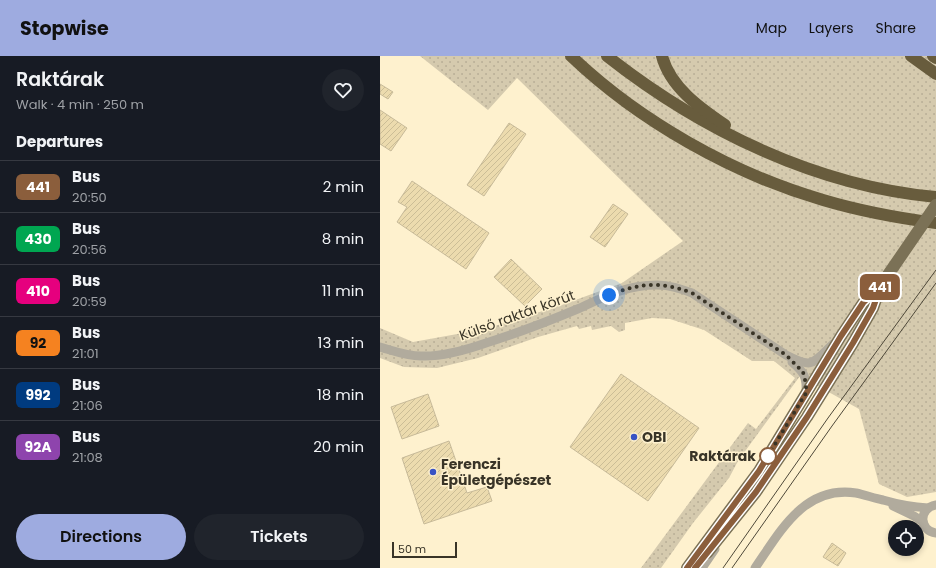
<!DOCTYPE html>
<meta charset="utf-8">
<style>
:root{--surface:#171b24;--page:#20242c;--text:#f1f3f6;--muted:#9ea1a6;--line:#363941;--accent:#9eabe0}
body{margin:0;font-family:Poppins,sans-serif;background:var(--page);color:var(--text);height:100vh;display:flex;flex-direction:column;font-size:15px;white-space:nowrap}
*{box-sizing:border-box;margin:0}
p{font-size:13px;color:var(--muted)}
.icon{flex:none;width:22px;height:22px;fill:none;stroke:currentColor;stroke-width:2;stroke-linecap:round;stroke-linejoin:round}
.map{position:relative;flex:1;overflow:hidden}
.panel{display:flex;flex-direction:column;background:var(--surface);width:380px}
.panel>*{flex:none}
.badge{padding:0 8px;border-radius:6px;font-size:14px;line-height:26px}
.controls{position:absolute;left:508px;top:464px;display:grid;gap:8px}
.controls a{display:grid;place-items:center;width:36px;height:36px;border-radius:50%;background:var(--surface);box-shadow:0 2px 6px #0003;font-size:20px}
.scale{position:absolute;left:12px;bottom:10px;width:65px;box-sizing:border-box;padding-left:4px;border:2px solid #393427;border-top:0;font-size:11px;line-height:14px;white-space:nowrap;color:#393427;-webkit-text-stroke:3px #fef1ce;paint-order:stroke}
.you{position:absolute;width:20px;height:20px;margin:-10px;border:3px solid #fff;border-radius:50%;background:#1a73e8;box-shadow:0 0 0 6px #1a73e833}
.map>.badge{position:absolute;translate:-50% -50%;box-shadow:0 0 0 2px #fff}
h2{padding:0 16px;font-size:15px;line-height:36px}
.round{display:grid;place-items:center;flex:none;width:42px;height:42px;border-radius:21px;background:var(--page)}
.summary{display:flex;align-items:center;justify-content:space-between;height:68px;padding:0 16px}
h1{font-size:19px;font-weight:600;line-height:30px}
.cta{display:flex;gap:8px;margin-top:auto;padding:8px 16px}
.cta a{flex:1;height:46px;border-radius:24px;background:var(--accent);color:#111;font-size:16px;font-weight:600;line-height:46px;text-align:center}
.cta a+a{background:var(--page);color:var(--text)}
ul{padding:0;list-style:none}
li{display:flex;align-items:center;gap:12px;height:52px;padding:0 16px;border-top:1px solid var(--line)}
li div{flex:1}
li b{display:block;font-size:15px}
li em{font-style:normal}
li .badge{min-width:44px;font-weight:700;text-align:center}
header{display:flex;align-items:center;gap:24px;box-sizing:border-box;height:56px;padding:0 20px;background:var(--accent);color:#111}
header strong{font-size:19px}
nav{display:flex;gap:22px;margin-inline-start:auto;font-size:14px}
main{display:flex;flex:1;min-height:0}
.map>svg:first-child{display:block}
.green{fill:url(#green-dots)}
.building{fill:url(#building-hatch);stroke:#c7ba99}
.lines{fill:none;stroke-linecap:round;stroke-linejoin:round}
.street{stroke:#b1ab9d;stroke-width:9}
.primary{stroke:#7b7156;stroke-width:12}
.highway{stroke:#685c3d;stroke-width:12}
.tram{stroke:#4e4839;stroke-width:1}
.primary-bridge{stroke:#7b7156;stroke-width:12}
.line-casing{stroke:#fff;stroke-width:9}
.line{stroke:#8b5e3c;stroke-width:6}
.walk{stroke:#393427;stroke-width:4;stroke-dasharray:0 7.2}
.poi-dot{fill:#3852c4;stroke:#fef1ce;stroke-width:1.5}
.stop-dot{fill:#fff;stroke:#8b5e3c;stroke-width:2}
.labels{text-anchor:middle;stroke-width:3;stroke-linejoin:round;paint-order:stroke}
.street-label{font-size:14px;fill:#393427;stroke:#fef1ce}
.poi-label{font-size:14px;font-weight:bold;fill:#393427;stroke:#fef1ce;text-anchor:start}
.stop-label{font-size:14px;font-weight:bold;fill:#393427;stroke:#fef1ce;text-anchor:end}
</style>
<header>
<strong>Stopwise</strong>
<nav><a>Map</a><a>Layers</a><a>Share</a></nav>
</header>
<main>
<section class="panel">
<div class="summary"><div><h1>Raktárak</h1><p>Walk · 4 min · 250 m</p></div><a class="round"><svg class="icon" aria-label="heart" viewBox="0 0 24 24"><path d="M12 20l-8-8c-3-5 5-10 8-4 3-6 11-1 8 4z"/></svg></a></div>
<h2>Departures</h2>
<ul>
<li><span class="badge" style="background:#8b5e3c;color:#fff">441</span><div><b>Bus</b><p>20:50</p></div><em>2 min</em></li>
<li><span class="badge" style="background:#00a651;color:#fff">430</span><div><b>Bus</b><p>20:56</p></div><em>8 min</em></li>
<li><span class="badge" style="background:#e6007e;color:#fff">410</span><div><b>Bus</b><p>20:59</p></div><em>11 min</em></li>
<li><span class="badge" style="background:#f58220;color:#111">92</span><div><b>Bus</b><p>21:01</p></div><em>13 min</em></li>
<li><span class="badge" style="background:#003b80;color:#fff">992</span><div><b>Bus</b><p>21:06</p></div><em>18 min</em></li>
<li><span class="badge" style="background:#8e44ad;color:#fff">92A</span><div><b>Bus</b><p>21:08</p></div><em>20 min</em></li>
</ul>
<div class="cta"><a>Directions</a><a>Tickets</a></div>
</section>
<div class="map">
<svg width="556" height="512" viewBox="0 0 556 512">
<defs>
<pattern id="green-dots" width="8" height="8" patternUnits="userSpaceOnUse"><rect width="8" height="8" fill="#d5caae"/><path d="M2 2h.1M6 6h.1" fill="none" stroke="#b8ae96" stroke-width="1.8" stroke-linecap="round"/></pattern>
<pattern id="building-hatch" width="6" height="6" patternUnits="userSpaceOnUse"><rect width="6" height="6" fill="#ecdbae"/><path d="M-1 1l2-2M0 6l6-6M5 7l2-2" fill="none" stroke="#cbbd96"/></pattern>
</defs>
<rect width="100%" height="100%" fill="#fef1ce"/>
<polygon class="green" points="40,0 556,0 556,436 527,441 499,428 479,353 420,320 358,405 349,422 313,467 281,512 261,512 368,367 376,373 415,322 394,305 372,305 324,274 290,263 272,262 245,267 245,274 239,276 231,270 212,274 211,270 199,273 197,270 158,281 98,302 57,312 24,311 0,302 0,272 33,286 105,273 179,250 242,227 303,185 137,22 108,54"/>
<g class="building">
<polygon points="0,28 13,36 8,43 0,38"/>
<polygon points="0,54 27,72 11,95 0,88"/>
<polygon points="129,67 146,78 104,140 87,129"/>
<polygon points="32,125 109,177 86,213 17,166 27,151 18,146"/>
<polygon points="233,148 248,158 225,191 210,181"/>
<polygon points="131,203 162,233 145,250 114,221"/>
<polygon points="241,318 319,372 268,445 190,391"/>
<polygon points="48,338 59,370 22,383 11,351"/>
<polygon points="69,385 87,437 107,431 112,445 44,468 22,402"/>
<polygon points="452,487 466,497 458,510 443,501"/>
</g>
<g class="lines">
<g class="street">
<path d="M0 291C14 295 27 300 41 300 63 301 86 294 106 287 138 277 169 265 200 252 226 240 247 229 277 229 290 229 301 233 312 237L406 299C433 313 432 308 453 288"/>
<path d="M412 306C424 316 427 321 426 337"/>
<path d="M556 449C538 452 539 475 556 477"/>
<polyline points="513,450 534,460 543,466"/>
<polyline points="322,512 335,493"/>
<path d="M375 512C400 476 424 429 476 437 485 439 494 442 503 444 517 448 533 451 548 452"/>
</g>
<g class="primary">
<polyline points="327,497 376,436 427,361 473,287 493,252 500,232"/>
<polyline points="307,512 379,415 461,280 483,247 501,229"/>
</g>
<g class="highway">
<path d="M191 0C259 65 353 118 443 144 480 155 518 162 556 167"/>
<path d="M227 0C321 74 436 130 556 141"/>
<path d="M282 0C290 31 320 52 345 69"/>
<polyline points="531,0 556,18"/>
<polyline points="553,0 556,2"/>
</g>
<g class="tram">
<polyline points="343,512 448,362 556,214"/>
<polyline points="352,512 452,370 556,227"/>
</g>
<polyline class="primary-bridge" points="501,229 556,149"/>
</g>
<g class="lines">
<g class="line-casing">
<polyline id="line" points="307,512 379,415 461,280 483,247 501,229 493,252 473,287 427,361 376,436 315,512"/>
</g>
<use href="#line" class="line"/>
<path class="walk" d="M229 239C261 227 280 225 312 237L406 299 423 316 426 328V337L386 403 388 400"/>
</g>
<g class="poi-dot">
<circle cx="254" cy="381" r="4"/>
<circle cx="53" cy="416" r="4"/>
</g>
<circle class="stop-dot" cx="388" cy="400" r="8"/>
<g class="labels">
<g class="street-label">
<text transform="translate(137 259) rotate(-20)" y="5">Külső raktár körút</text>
</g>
<g class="poi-label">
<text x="262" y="386">OBI</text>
<text x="61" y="413">Ferenczi<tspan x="61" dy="16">Épületgépészet</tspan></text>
</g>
<g class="stop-label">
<text x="376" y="405">Raktárak</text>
</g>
</g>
</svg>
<div class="controls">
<a><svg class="icon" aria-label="locate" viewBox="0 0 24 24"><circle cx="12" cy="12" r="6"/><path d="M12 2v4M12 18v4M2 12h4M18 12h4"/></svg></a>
</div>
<div class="scale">50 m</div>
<div class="you" style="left:229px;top:239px"></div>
<b class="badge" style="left:500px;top:231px;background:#8b5e3c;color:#fff">441</b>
</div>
</main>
